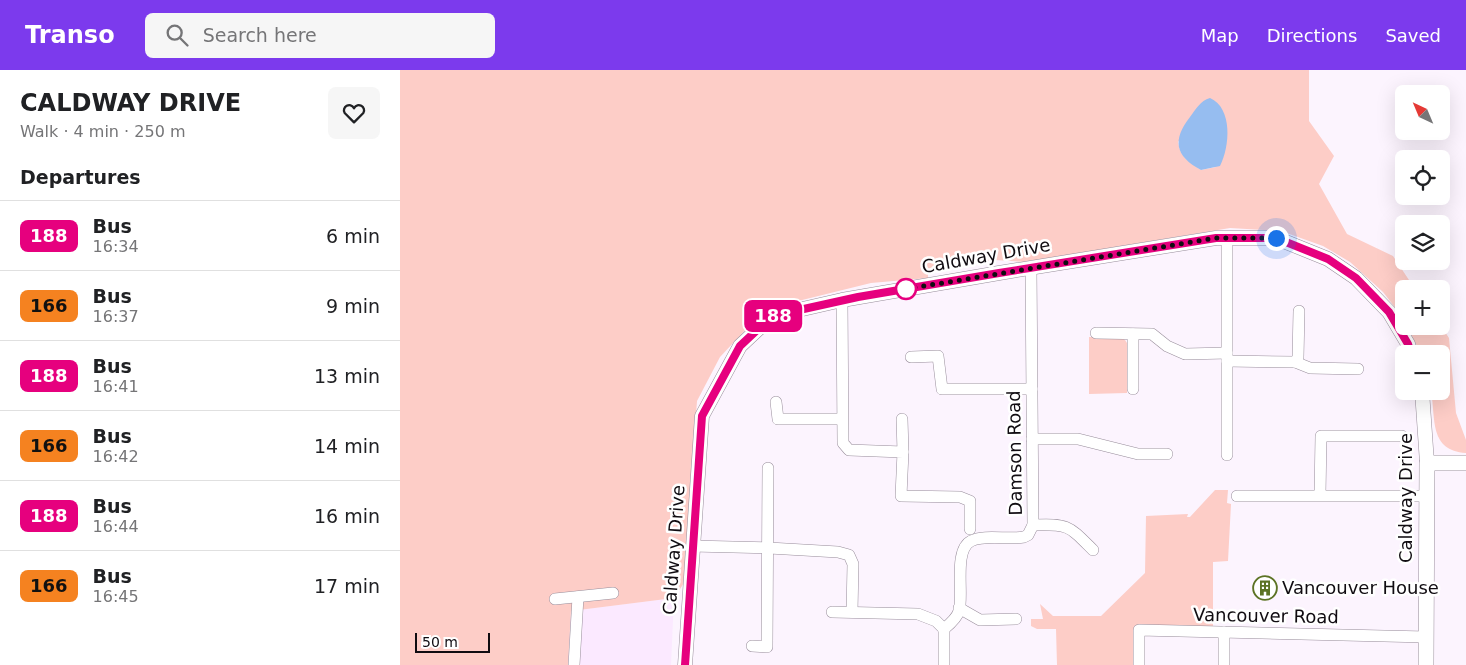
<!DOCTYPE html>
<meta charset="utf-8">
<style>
:root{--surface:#fff;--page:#f6f6f6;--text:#202124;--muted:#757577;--line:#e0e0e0;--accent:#7c3aed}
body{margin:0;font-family:"DejaVu Sans",sans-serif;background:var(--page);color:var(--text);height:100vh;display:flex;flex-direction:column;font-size:19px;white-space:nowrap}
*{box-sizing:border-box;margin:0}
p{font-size:16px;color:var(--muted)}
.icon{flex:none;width:28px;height:28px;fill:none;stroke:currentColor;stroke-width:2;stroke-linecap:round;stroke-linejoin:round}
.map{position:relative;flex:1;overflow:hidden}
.side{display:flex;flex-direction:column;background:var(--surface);width:400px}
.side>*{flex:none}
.badge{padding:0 10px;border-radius:8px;font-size:18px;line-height:32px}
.needle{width:32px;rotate:316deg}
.tools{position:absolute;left:995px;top:15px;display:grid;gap:10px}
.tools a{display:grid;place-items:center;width:55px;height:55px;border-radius:8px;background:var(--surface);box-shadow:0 5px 20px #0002;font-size:25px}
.scale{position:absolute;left:15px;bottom:12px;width:75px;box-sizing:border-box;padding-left:5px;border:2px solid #100c11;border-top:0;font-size:14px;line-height:18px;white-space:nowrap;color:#100c11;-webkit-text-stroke:4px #fff;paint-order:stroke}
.you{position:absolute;width:25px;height:25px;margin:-12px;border:4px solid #fff;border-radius:50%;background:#1a73e8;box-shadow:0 0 0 8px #1a73e833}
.map>.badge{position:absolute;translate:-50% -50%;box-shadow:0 0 0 2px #fff}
h2{padding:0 20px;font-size:19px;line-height:45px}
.round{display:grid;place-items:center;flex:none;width:52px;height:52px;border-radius:8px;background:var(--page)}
.headline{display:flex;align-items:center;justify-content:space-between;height:85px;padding:0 20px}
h1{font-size:24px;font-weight:700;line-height:38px}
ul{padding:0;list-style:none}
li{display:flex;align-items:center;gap:15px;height:70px;padding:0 20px;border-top:1px solid var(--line)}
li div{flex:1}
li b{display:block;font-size:19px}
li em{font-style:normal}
li .badge{min-width:55px;font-weight:700;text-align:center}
header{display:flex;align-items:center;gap:30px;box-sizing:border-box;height:70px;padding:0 25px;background:var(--accent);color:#fff}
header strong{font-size:24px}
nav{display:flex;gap:28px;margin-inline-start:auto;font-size:18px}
.search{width:350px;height:45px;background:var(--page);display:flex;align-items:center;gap:12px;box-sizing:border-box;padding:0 18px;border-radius:8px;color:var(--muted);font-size:19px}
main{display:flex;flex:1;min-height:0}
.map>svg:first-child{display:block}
.built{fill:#fbe9ff}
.green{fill:#fdcdc7;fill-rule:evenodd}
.water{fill:#96bdf0}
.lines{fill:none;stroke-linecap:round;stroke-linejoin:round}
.minor-casing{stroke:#988d9b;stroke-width:12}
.tertiary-casing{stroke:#988d9b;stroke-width:15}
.secondary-casing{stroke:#988d9b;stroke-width:16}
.minor{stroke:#fff;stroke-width:11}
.tertiary{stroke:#fff;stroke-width:14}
.secondary{stroke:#fff;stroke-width:15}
.line-casing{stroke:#fff;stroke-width:11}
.line{stroke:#e6007e;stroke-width:8}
.walk{stroke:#100c11;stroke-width:5;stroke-dasharray:0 9}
.stop-dot{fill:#fff;stroke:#e6007e;stroke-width:2.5}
.labels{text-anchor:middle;stroke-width:5;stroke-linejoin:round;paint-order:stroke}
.street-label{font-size:18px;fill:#100c11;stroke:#fff}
.poi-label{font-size:18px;fill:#100c11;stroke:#fff;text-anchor:start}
</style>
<header>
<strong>Transo</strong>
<div class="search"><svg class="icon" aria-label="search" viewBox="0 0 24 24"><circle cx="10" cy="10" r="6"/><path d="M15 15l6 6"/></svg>Search here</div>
<nav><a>Map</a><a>Directions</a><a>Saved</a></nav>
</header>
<main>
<section class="side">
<div class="headline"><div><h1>CALDWAY DRIVE</h1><p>Walk · 4 min · 250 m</p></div><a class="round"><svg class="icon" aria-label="heart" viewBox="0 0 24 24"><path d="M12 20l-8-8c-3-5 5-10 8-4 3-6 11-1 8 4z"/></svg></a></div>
<h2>Departures</h2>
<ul>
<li><span class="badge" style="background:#e6007e;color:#fff">188</span><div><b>Bus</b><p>16:34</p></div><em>6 min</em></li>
<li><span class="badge" style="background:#f58220;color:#111">166</span><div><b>Bus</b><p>16:37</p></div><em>9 min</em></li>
<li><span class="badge" style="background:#e6007e;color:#fff">188</span><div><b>Bus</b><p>16:41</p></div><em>13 min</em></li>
<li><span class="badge" style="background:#f58220;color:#111">166</span><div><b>Bus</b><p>16:42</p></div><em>14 min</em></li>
<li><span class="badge" style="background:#e6007e;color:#fff">188</span><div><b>Bus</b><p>16:44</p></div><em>16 min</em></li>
<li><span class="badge" style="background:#f58220;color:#111">166</span><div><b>Bus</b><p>16:45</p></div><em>17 min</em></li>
</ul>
</section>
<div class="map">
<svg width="1066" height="595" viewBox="0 0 1066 595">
<rect width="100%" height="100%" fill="#fcf4fe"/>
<polygon class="built" points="274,528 271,595 168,595 170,541"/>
<g class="green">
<path d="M0 0H909V51L934 86 919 114 947 164 993 186 1015 219H1004V249L983 222 950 192 923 176 881 161 830 158 625 192 595 190 528 200V208L471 213 386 234 350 255 320 287 297 331 284 513 274 528 171 541 168 595H0ZM778 71 816 97 801 100C788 91 780 87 778 71Z"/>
<path d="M1007 256H1041L1049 268 1056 343 1066 370V383C1029 380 1036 350 1031 321H1041V284H1021Z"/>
<polygon points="689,267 722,268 725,270 729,276 727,323 689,324"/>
<polygon points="815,420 828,420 827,433 831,434 828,491 813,492 813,557 734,556 734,595 657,595 656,559 637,559 631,556 631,549 643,549 640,534 653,546 701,546 745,503 746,446 788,444 787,447 790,447"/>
</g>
<path class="water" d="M810 28C833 38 830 77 820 96L801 100C775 86 772 70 790 47 796 39 800 31 810 28Z"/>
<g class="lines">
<g class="minor-casing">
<g id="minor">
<polyline points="827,168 827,385"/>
<polyline points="442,230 443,373 449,380 503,382 501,426 560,427 570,431 570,459"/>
<polyline points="696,263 752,264 767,276 785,284 827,283"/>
<polyline points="511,287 538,286 542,319 632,319"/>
<polyline points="827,291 895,292 910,298 958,299"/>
<polyline points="895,292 898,288 899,241"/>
<polyline points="733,319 733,264"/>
<polyline points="376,332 378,349 441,349"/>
<polyline points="502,349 503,382"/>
<polyline points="632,369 678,369 738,384 767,384"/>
<polyline points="920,425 921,366 1002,366"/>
<polyline points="837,426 1027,426"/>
<path d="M633 455C669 454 668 455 693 480"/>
<polyline points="292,476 369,478 438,482 449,485 453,494 452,542"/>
<polyline points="155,529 213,523"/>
<polyline points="559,538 580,550 616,549"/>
<polyline points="432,542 518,544 536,551 544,559"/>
<polyline points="824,562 824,595"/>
<polyline points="352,576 367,577 368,398"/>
<polyline points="174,595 178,527"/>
<path d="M544 595V559C550 554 557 548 559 541 564 525 553 480 571 471 585 464 608 470 624 467L628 465 633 455 631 198"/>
<polyline points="739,595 739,560 1026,567"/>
</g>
</g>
<g class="tertiary-casing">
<g id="tertiary">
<polyline points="1022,321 1027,393"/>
<polyline points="285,595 302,346 340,276 372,246 442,230 599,203 816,168 876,168 928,189 956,208 989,242 1008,274 1011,284"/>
</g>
</g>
<g class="secondary-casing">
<polyline id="secondary" points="1026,595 1027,393 1066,393"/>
</g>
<use href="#minor" class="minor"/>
<use href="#tertiary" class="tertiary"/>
<use href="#secondary" class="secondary"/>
</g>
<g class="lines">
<g class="line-casing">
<polyline id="line" points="285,595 302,346 340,276 372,246 458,227 599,203 816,168 876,168 928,189 956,208 989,242 1008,274 1011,284"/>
</g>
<use href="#line" class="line"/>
<polyline class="walk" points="506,219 816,168 876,168"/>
</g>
<defs>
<g id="building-ring" transform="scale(1.25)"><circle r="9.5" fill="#fff" stroke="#5c7324" stroke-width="1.5"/><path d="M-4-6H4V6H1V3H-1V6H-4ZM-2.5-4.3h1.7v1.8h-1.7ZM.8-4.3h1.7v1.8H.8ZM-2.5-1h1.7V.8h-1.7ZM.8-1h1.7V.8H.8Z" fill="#5c7324"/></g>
</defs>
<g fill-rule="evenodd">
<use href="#building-ring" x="865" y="518"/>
</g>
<circle class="stop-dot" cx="506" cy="219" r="10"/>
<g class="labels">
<g class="street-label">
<text transform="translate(586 186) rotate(-10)" y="6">Caldway Drive</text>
<text transform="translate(615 383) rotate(-91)" y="6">Damson Road</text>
<text transform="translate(1006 428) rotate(-90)" y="6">Caldway Drive</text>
<text transform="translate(274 480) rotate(-86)" y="6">Caldway Drive</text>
<text transform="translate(866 546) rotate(1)" y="6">Vancouver Road</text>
</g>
<g class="poi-label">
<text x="882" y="524">Vancouver House</text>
</g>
</g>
</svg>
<div class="tools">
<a><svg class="needle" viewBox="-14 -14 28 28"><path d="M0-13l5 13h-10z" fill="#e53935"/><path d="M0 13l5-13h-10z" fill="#757577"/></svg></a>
<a><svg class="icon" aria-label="locate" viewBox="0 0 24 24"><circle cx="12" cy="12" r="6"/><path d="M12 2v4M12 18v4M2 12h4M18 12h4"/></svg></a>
<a><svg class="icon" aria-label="layers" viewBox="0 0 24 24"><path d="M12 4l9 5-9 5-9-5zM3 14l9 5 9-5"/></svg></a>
<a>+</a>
<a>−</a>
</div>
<div class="scale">50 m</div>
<div class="you" style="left:876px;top:168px"></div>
<b class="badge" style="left:373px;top:246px;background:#e6007e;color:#fff">188</b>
</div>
</main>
